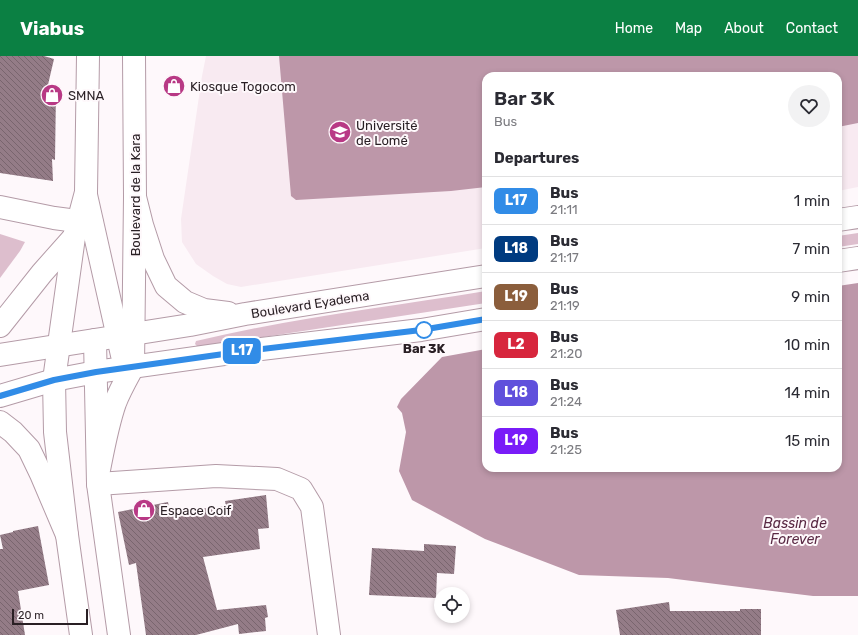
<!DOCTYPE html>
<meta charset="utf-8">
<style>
:root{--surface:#fff;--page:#f2f2f3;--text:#2b2b33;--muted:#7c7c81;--line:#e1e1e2;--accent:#0b8043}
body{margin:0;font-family:Rubik,sans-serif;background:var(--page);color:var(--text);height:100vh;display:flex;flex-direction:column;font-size:15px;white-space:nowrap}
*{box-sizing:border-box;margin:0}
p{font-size:13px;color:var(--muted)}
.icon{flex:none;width:22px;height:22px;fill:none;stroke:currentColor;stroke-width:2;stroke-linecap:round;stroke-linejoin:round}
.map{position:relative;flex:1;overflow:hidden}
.details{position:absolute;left:482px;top:16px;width:360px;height:400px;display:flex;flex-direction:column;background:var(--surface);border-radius:12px;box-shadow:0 2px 6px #0003}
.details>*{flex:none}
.badge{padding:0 8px;border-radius:6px;font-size:14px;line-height:26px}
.controls{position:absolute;left:434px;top:531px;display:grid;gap:8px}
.controls a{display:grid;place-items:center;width:36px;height:36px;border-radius:50%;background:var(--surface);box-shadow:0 2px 6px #0003;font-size:20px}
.scale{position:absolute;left:12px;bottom:10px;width:76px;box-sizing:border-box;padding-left:4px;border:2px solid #291f24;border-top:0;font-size:11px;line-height:14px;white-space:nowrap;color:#291f24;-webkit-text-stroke:3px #fef8fb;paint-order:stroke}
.map>.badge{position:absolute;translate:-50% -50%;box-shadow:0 0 0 2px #fff}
h2{padding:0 12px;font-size:15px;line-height:36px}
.round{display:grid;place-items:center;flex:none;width:42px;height:42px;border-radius:21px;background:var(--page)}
.head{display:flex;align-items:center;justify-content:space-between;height:68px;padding:0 12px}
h1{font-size:19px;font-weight:600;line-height:30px}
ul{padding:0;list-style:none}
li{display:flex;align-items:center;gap:12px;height:48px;padding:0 12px;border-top:1px solid var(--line)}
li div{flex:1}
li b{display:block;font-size:15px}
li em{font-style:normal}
li .badge{min-width:44px;font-weight:700;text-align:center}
header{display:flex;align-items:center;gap:24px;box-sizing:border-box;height:56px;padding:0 20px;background:var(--accent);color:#fff}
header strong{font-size:19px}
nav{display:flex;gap:22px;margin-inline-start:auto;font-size:14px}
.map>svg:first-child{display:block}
.built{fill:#f8eaf1}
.grass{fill:#ddbecd}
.water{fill:#bd97a9}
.building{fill:url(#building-back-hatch)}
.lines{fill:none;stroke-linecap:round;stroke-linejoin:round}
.minor-casing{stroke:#b49ba7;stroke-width:24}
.secondary-casing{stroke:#b49ba7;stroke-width:24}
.trunk-casing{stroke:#b49ba7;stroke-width:24}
.minor{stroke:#fff;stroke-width:22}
.secondary{stroke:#fff;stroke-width:22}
.trunk{stroke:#fff;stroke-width:22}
.line-casing{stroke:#fff;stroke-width:9}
.line{stroke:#318ce7;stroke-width:6}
.stop-dot{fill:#fff;stroke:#318ce7;stroke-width:2}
.labels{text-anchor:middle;stroke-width:4;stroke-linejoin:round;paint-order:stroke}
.poi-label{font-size:13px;fill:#291f24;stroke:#fef8fb;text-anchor:start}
.street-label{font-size:13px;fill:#291f24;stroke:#fef8fb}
.stop-label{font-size:13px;font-weight:bold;fill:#291f24;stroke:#fef8fb}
.water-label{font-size:14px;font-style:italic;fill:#5a2944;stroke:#fef8fb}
</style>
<header>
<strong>Viabus</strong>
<nav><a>Home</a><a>Map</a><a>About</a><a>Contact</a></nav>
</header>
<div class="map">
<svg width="858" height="579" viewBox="0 0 858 579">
<defs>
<pattern id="building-back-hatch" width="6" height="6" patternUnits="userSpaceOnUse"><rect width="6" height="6" fill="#947c87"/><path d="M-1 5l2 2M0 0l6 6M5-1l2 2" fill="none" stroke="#79656e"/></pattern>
</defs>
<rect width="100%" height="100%" fill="#fef8fb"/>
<polygon class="built" points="206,0 858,0 858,131 838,135 838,20 486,20 486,192 241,231 227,228 213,220 196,208 182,186 181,163 202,20"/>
<g class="grass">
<polygon points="858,177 858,188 838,191 838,180"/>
<polygon points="0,178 25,186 20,195 0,222"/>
<path d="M486 235V247L198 291 195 288 196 285C292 262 389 251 486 235Z"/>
</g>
<g class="water">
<polygon points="279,0 858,0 858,67 838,71 838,20 486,20 486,131 451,135 296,144 291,140"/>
<polygon points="858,227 858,540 813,540 668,522 579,519 485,483 412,444 399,415 406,376 402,357 397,351 401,343 442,301 486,293 486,412 838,412 838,230"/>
</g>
<g class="building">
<polygon points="0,0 44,0 54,3 47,33 56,34 55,104 52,103 53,125 0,117"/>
<polygon points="266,439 269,472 258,473 260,493 203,501 217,554 266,549 268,561 265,562 266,575 239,578 238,568 196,579 146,579 136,507 129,509 118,456 168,446 170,456 226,450 225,445"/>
<polygon points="38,470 49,529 18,535 25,579 0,579 0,493 3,493 0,479 13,476 13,475"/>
<polygon points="424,488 456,490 454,518 437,517 436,542 369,539 372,492 424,495"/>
<polygon points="669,546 670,555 740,555 740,553 761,553 761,579 620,579 616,554"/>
</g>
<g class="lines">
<g class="minor-casing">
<g id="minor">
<polyline points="0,151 54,162 92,167"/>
<polyline points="98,428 216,420 277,423 301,433 312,451 329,579"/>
</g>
</g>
<g class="secondary-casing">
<g id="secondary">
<polyline points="86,139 122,299"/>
<polyline points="95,284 98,428 119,579"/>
<polyline points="133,311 135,141 134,0"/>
<polyline points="81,579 67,479 55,376 54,324 74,181 86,136 88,0"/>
</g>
</g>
<g class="trunk-casing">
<g id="trunk">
<polyline points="135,141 142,169 153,203 166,230 185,246 204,254 228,257"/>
<polyline points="838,164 858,161"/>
<polyline points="838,205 858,202"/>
<polyline points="0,270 42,217 74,181"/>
<polyline points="0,299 190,269 245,258 486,220"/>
<polyline points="0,340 54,324 96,316 245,295 421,274 486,263"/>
<polyline points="0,366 13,376 29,393 41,418 67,479"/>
<path d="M98 419C103 394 107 370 115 347 120 334 127 322 133 311"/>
</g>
</g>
<use href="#minor" class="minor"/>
<use href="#secondary" class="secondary"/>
<use href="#trunk" class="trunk"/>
</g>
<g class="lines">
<g class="line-casing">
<polyline id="line" points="0,340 54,324 96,316 245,295 421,274 486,263"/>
</g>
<use href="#line" class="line"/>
</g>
<defs>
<g id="shop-disc" transform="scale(1.15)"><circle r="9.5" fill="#b83985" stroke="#fef8fb"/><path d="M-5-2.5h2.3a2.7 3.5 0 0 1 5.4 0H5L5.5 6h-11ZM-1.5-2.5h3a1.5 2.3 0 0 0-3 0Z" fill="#fff"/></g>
<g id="university-disc" transform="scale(1.15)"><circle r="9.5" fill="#b83985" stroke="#fef8fb"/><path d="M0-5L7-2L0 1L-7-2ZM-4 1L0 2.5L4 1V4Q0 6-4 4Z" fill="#fff"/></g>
</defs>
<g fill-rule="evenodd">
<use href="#shop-disc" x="174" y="30"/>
<use href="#shop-disc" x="52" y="39"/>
<use href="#university-disc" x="340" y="76"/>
<use href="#shop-disc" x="144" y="454"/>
</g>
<circle class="stop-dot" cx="424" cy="274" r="8"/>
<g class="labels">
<g class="poi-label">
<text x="190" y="35">Kiosque Togocom</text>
<text x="68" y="44">SMNA</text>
<text x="356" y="74">Université<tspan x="356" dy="15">de Lomé</tspan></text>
<text x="160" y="459">Espace Coif</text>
</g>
<g class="street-label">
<text transform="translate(135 139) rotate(-90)" y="5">Boulevard de la Kara</text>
<text transform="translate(310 248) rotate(-9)" y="5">Boulevard Eyadema</text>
</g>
<g class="stop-label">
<text x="424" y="297">Bar 3K</text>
</g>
<g class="water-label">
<text x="795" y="472">Bassin de<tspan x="795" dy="16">Forever</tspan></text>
</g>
</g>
</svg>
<div class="controls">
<a><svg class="icon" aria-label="locate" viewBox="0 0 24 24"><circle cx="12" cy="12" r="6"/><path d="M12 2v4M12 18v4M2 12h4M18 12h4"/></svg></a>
</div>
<div class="scale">20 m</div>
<b class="badge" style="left:242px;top:295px;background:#318ce7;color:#fff">L17</b>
<section class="details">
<div class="head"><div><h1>Bar 3K</h1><p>Bus</p></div><a class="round"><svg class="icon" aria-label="heart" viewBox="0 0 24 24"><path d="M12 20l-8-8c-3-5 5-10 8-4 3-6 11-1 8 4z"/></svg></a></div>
<h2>Departures</h2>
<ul>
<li><span class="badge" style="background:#318ce7;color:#fff">L17</span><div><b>Bus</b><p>21:11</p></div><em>1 min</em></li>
<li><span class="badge" style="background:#003b80;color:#fff">L18</span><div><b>Bus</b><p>21:17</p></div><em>7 min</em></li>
<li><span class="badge" style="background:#8b5e3c;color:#fff">L19</span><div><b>Bus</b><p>21:19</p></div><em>9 min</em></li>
<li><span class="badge" style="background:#d7263d;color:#fff">L2</span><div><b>Bus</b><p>21:20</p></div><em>10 min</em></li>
<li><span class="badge" style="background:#6050dc;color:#fff">L18</span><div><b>Bus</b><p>21:24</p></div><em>14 min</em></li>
<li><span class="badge" style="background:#791cf8;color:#fff">L19</span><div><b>Bus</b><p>21:25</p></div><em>15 min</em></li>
</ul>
</section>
</div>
